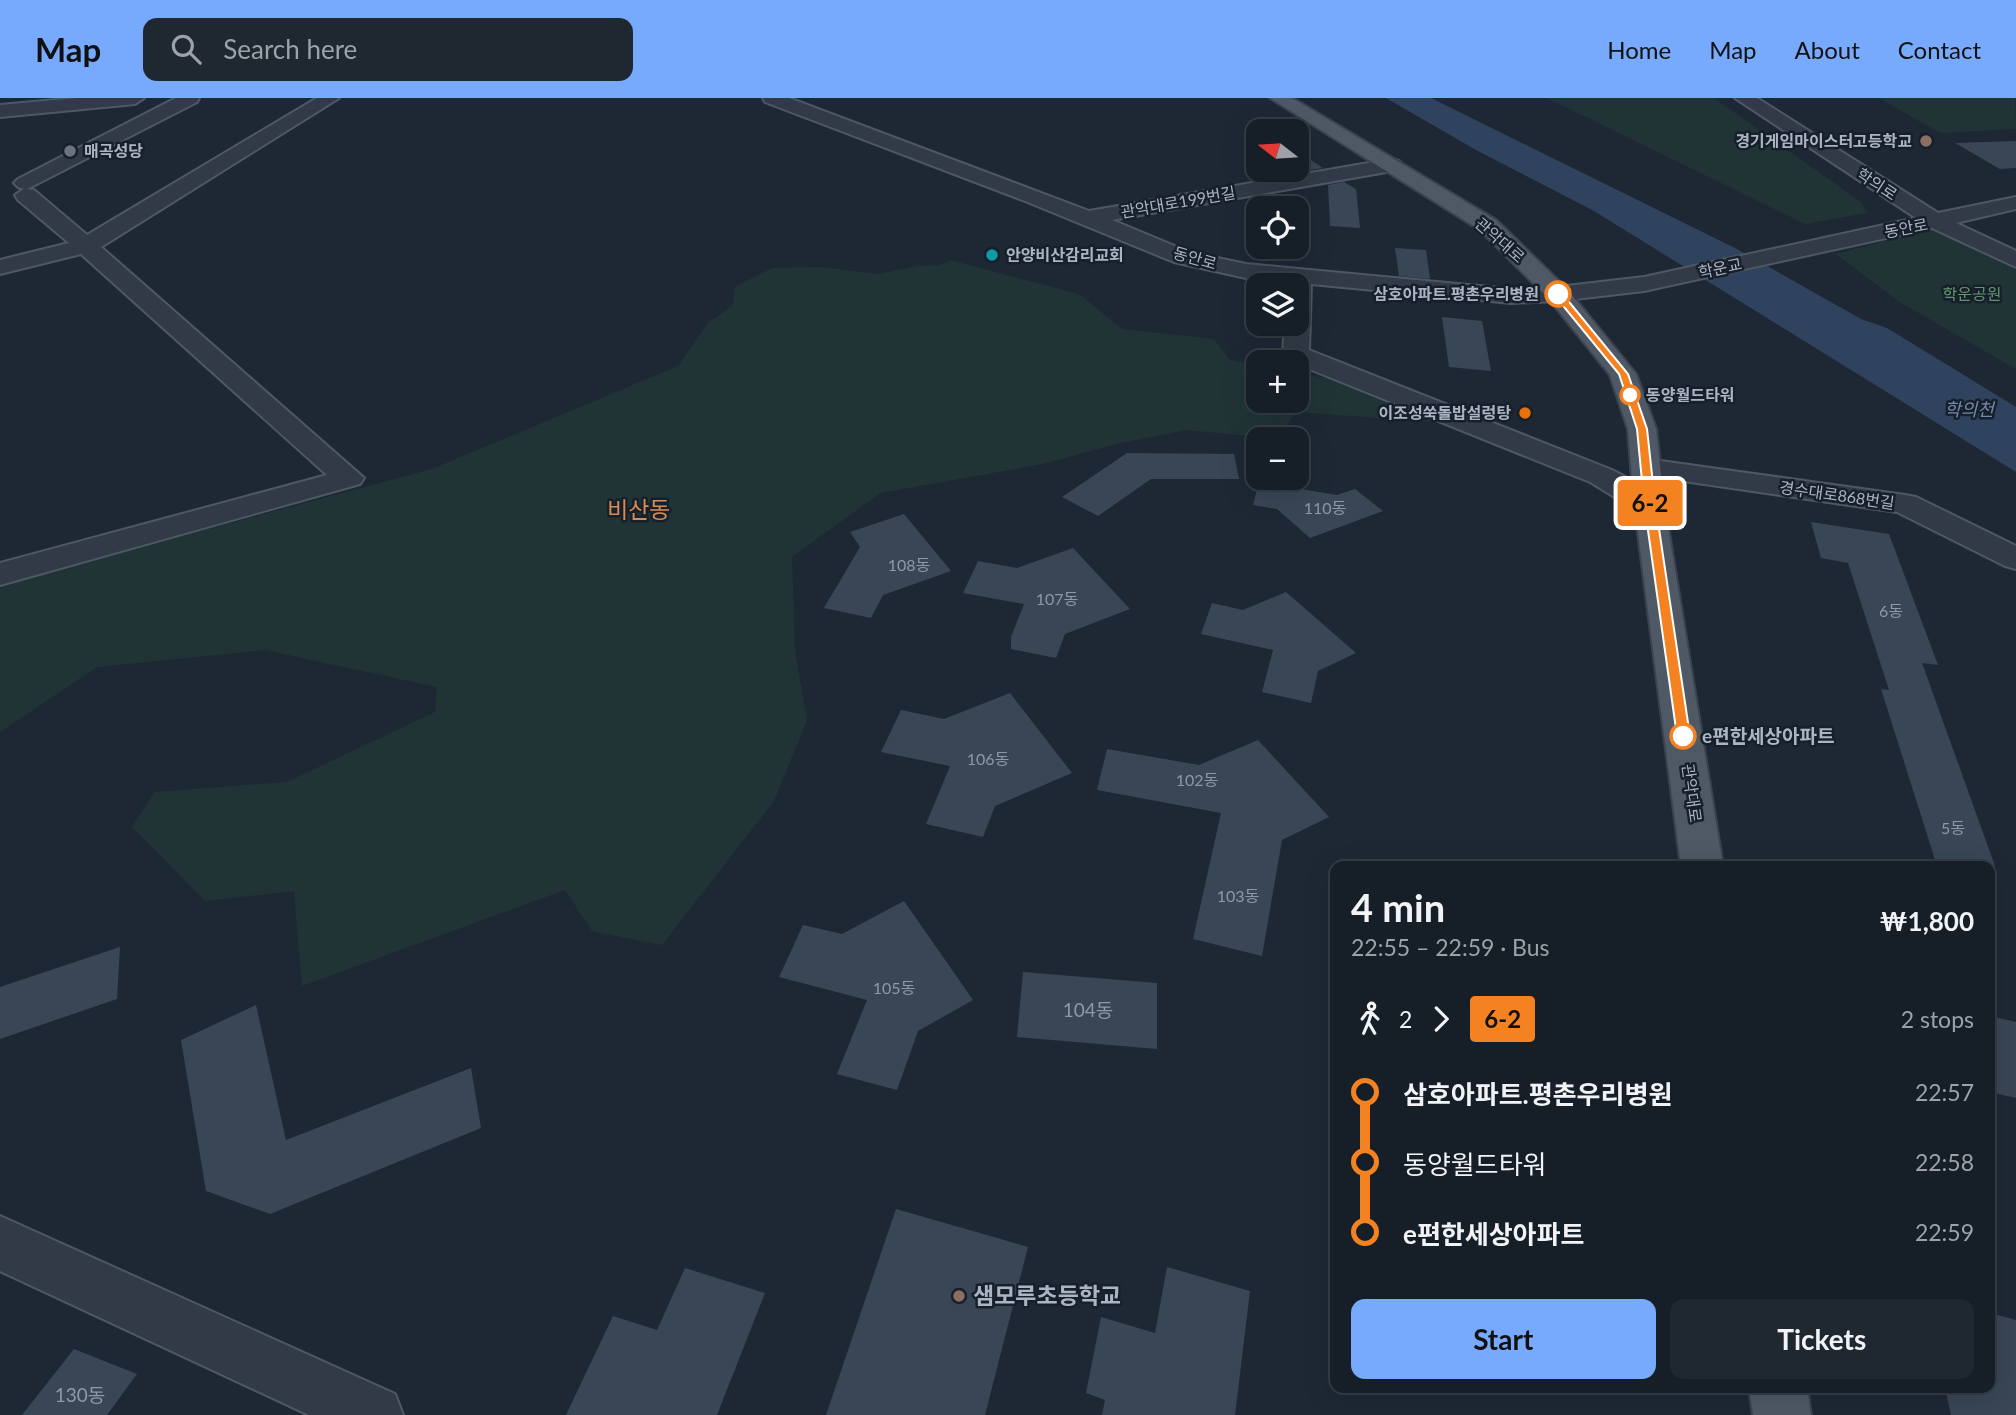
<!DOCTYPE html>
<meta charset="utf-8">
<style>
:root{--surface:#161e28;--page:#1f2730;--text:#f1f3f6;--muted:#9ea2a8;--line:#353c45;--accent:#77aafc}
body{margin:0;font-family:Lato,"Noto Sans KR",sans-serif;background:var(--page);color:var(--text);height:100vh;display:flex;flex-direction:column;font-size:26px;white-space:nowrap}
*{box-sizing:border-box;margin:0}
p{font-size:23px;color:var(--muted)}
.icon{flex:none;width:38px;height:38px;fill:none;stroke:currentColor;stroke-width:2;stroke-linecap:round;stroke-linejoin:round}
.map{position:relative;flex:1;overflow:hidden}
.panel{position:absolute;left:1330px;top:763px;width:665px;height:532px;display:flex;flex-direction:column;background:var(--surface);border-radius:14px;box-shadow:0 7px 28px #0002,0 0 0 2px var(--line)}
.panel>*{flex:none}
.badge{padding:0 14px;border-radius:5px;font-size:24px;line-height:46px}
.needle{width:46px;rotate:287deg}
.controls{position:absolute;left:1246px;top:21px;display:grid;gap:14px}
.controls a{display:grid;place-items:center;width:63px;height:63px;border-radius:14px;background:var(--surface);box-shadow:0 7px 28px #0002,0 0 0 2px var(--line);font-size:35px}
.map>.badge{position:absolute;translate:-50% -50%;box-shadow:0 0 0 4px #fff}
.legs{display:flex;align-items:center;gap:10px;height:77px;padding:0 21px;font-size:23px}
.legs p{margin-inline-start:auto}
.headline{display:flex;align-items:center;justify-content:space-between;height:119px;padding:0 21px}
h1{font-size:38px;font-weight:700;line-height:52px}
.button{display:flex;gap:14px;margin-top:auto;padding:14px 21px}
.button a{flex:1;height:80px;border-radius:14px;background:var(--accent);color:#111;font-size:28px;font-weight:700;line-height:80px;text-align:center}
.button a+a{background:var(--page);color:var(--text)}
ul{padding:0 21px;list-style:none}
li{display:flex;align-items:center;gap:24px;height:70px;font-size:26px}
li i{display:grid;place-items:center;width:10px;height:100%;margin:0 9px;background:currentColor}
li i::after{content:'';width:18px;height:18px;margin:-9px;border:5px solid;border-radius:50%;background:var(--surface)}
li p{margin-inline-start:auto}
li:first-child i{background:linear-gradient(#0000 50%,currentColor 0)}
li:last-child i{background:linear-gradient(currentColor 50%,#0000 0)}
header{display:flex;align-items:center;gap:42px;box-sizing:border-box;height:98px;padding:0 35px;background:var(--accent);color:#111}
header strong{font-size:33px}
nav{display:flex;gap:38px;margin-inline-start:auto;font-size:24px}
.search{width:490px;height:63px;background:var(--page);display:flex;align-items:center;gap:18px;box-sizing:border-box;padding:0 24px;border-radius:14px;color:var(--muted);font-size:26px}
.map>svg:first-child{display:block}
.green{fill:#203436}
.water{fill:#30435e}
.building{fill:#394656}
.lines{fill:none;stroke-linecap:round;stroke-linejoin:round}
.minor-casing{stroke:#4e5764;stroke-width:4}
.major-casing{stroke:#3a434f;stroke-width:4}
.minor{fill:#313a46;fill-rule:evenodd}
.major{fill:#4f5966;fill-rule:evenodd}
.line-1{fill:#f58220;stroke:#fff;stroke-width:2}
.education-dot{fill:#8d6e63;stroke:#171f2a;stroke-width:2.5}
.worship-dot{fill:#6b7280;stroke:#171f2a;stroke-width:2.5}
.culture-dot{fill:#0f9aa8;stroke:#171f2a;stroke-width:2.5}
.stop-1-dot{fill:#fff;stroke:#f58220;stroke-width:3.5}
.food-dot{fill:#e8710a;stroke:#171f2a;stroke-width:2.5}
.labels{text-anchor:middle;stroke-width:5;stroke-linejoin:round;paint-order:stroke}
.far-poi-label{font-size:16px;font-weight:bold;fill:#aab4c3;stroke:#171f2a;text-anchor:end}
.far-street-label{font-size:16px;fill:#aab4c3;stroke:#171f2a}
.far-stop-label{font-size:16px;font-weight:bold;fill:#aab4c3;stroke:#171f2a;text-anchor:end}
.far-park-label{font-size:16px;fill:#62946d;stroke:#171f2a}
.number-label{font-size:16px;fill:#8e98a8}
.far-water-label{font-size:18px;font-style:italic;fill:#718bae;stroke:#171f2a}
.stop-label{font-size:19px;font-weight:bold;fill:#aab4c3;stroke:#171f2a;text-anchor:start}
.near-number-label{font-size:19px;fill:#8e98a8}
.quarter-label{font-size:23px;fill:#d68c53;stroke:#171f2a}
.near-poi-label{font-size:23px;font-weight:bold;fill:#aab4c3;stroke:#171f2a;text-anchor:start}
</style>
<header>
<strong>Map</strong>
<div class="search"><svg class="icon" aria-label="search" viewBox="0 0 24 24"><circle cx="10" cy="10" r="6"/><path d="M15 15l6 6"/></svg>Search here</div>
<nav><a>Home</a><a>Map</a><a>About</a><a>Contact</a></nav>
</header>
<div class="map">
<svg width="2016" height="1317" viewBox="0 0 2016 1317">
<rect width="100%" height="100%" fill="#1e2835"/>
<g class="green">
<polygon points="1547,0 1714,0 1861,104 1867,115 1805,126"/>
<polygon points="1879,0 2015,0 2016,31 1940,35"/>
<polygon points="1938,130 2016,169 2016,271 1898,203 1836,156"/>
<polygon points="950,162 1079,196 1122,231 1214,241 1230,262 1258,267 1258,303 1297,303 1297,275 1355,285 1437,324 1295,314 1279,341 1187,332 1120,345 1043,366 880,395 792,459 795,553 807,622 774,703 662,847 592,833 565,792 302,888 294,793 205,803 132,729 155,694 287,684 435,614 437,589 265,552 97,569 0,634 0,487 432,371 678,268 708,225 732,208 735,189 772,170 821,169 878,176 919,168 940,167"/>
</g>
<polygon class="water" points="1386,0 1431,0 1737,151 1861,221 1887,230 2016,309 2016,374 1594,113 1476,52"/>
<g class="building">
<polygon points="2016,43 2016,70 2000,71 1955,45"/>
<polygon points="1297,53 1323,70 1287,76 1281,72 1297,72"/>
<polygon points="1344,84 1356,91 1360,130 1330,128 1328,87"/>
<polygon points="1395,150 1426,152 1430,181 1399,178"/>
<polygon points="1442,219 1482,223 1491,273 1449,269"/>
<polygon points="1127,355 1234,356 1239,381 1151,381 1098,418 1062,399"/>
<polygon points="1259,384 1337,397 1355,391 1383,413 1310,440 1277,411 1253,407"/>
<polygon points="904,416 951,473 883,497 871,520 824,510 860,449 850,434"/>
<polygon points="1811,424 1889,436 1938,567 1922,565 1995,768 1937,768 1881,591 1889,592 1848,465 1821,460"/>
<polygon points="1073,450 1130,511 1065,536 1056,560 1011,551 1011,539 1024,506 963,495 978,463 1017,470"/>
<polygon points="1286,494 1356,555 1318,573 1311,605 1262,594 1273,552 1201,536 1212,505 1243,512"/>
<polygon points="1010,595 1072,675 995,708 983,739 926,726 950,668 881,654 901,612 944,621"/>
<polygon points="1258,642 1329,719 1282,742 1262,858 1193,841 1221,715 1097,692 1107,651 1199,667"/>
<polygon points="904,803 973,902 918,933 897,992 837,976 867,902 779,879 803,827 842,836"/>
<polygon points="120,849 117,901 0,941 0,889"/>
<polygon points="1023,874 1157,885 1157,951 1017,939"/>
<polygon points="256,907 286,1042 471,970 481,1030 270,1116 206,1093 181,942"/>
<polygon points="1990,918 2016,924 2016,1000 1990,994"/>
<polygon points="896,1111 1028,1149 985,1317 826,1317"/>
<polygon points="1167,1169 1250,1193 1235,1317 1102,1317 1105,1302 1086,1295 1101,1219 1155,1235"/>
<polygon points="685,1170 765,1195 717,1317 566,1317 613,1218 657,1232"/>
<polygon points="1990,1215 2016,1222 2016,1317 1951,1317 1945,1290 1990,1290"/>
<polygon points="74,1251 137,1276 107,1317 22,1317"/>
</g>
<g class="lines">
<g class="minor-casing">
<g id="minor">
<polygon points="77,0 144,0 135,6 0,19 0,7"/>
<polygon points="176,0 199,0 197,4 27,91 34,92 87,137 317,0 339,0 101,149 364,380 360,386 0,487 0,465 327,377 81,156 0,176 0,162 69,145 18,102 15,97 24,91 18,89 14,85 18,81"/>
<path d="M763 0H789L1089 113 1392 61 1399 63 1402 67 1399 71 1392 73 1112 122 1189 154 1246 166 1511 191 1558 189 1644 179 1916 120 1735 0H1757L1938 115 2016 99V111L1956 125 2016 153V169L1932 130 1644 193 1558 203 1511 205 1311 186 1309 252 1612 372 1660 397 1664 404 1660 411C1636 417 1611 396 1590 384L1287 262 1283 256 1285 226H1297V187L1246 180 1174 164 1025 103 765 4Z"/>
<polygon points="1646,361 1905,397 1916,399 2016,448 2016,471 2005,468 1897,414 1635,376 1631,370 1635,364"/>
<polygon points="0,1118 395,1296 403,1317 309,1317 0,1173"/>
</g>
</g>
<g class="major-casing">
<g id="major">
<polygon points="1270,0 1292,0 1496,122 1567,191 1636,276 1656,331 1664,404 1723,768 1681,768 1634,404 1628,331 1610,277 1549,201 1480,132"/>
<polygon points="1749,1290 1807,1290 1811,1317 1753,1317"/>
</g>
</g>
<use href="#minor" class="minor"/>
<use href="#major" class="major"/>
</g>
<polygon class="line-1" points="1555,194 1561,194 1628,276 1647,331 1655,404 1690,638 1683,643 1677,638 1644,404 1637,331 1619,276 1555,198"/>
<g class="education-dot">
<circle cx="1926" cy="43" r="7"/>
<circle cx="959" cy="1198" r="7"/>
</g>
<circle class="worship-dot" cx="70" cy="53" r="7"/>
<circle class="culture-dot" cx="992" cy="157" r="7"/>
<g class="stop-1-dot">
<circle cx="1558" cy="196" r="12"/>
<circle cx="1630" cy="297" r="9"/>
<circle cx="1683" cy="638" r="12"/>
</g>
<circle class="food-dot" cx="1525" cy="315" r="7"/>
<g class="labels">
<g class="far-poi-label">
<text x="1912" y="49">경기게임마이스터고등학교</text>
<text x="84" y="59" text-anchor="start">매곡성당</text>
<text x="1006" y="163" text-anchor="start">안양비산감리교회</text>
<text x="1511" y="321">이조성쑥돌밥설렁탕</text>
</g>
<g class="far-street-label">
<text transform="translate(1877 86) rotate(33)" y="6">학의로</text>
<text transform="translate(1178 104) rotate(-10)" y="6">관악대로199번길</text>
<text transform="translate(1906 130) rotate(-11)" y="6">동안로</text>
<text transform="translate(1500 142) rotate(41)" y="6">관악대로</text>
<text transform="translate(1195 160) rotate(16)" y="6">동안로</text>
<text transform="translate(1720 170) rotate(-12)" y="6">학운교</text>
<text transform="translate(1837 397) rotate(8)" y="6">경수대로868번길</text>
<text transform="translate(1692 695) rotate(82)" y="6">관악대로</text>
</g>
<g class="far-stop-label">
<text x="1539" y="202">삼호아파트.평촌우리병원</text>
<text x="1646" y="303" text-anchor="start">동양월드타워</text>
</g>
<g class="far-park-label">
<text x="1972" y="202">학운공원</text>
</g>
<g class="number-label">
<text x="1325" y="416">110동</text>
<text x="909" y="473">108동</text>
<text x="1057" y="507">107동</text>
<text x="1891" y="519">6동</text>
<text x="988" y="667">106동</text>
<text x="1197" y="688">102동</text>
<text x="1953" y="736">5동</text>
<text x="1238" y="804">103동</text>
<text x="894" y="896">105동</text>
</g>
<g class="far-water-label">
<text x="1969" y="318">학의천</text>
</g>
<g class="stop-label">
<text x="1702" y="645">e편한세상아파트</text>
</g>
<g class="near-number-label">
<text x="1088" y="919">104동</text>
<text x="80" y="1304">130동</text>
</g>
<g class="quarter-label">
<text x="639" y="420">비산동</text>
</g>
<g class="near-poi-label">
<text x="973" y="1206">샘모루초등학교</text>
</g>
</g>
</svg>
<div class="controls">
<a><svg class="needle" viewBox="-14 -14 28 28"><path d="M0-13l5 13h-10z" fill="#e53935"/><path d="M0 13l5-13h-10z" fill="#9ea2a8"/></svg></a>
<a><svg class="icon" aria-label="locate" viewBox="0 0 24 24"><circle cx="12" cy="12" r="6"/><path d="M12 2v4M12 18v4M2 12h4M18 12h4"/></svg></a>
<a><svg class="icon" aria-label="layers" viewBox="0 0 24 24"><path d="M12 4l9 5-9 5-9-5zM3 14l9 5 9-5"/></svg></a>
<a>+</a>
<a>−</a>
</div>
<b class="badge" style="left:1650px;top:405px;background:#f58220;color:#111">6-2</b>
<section class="panel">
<div class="headline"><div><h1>4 min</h1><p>22:55 – 22:59 · Bus</p></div><b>₩1,800</b></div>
<div class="legs"><svg class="icon" aria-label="walk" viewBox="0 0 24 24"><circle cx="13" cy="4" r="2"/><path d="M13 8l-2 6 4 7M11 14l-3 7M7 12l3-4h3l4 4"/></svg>2<svg class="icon" aria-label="forward" viewBox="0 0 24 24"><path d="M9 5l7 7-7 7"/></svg><b class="badge" style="background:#f58220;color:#111">6-2</b><p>2 stops</p></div>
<ul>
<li><i style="color:#f58220"></i><b>삼호아파트.평촌우리병원</b><p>22:57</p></li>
<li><i style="color:#f58220"></i><span>동양월드타워</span><p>22:58</p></li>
<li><i style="color:#f58220"></i><b>e편한세상아파트</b><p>22:59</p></li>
</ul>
<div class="button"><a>Start</a><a>Tickets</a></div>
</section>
</div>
